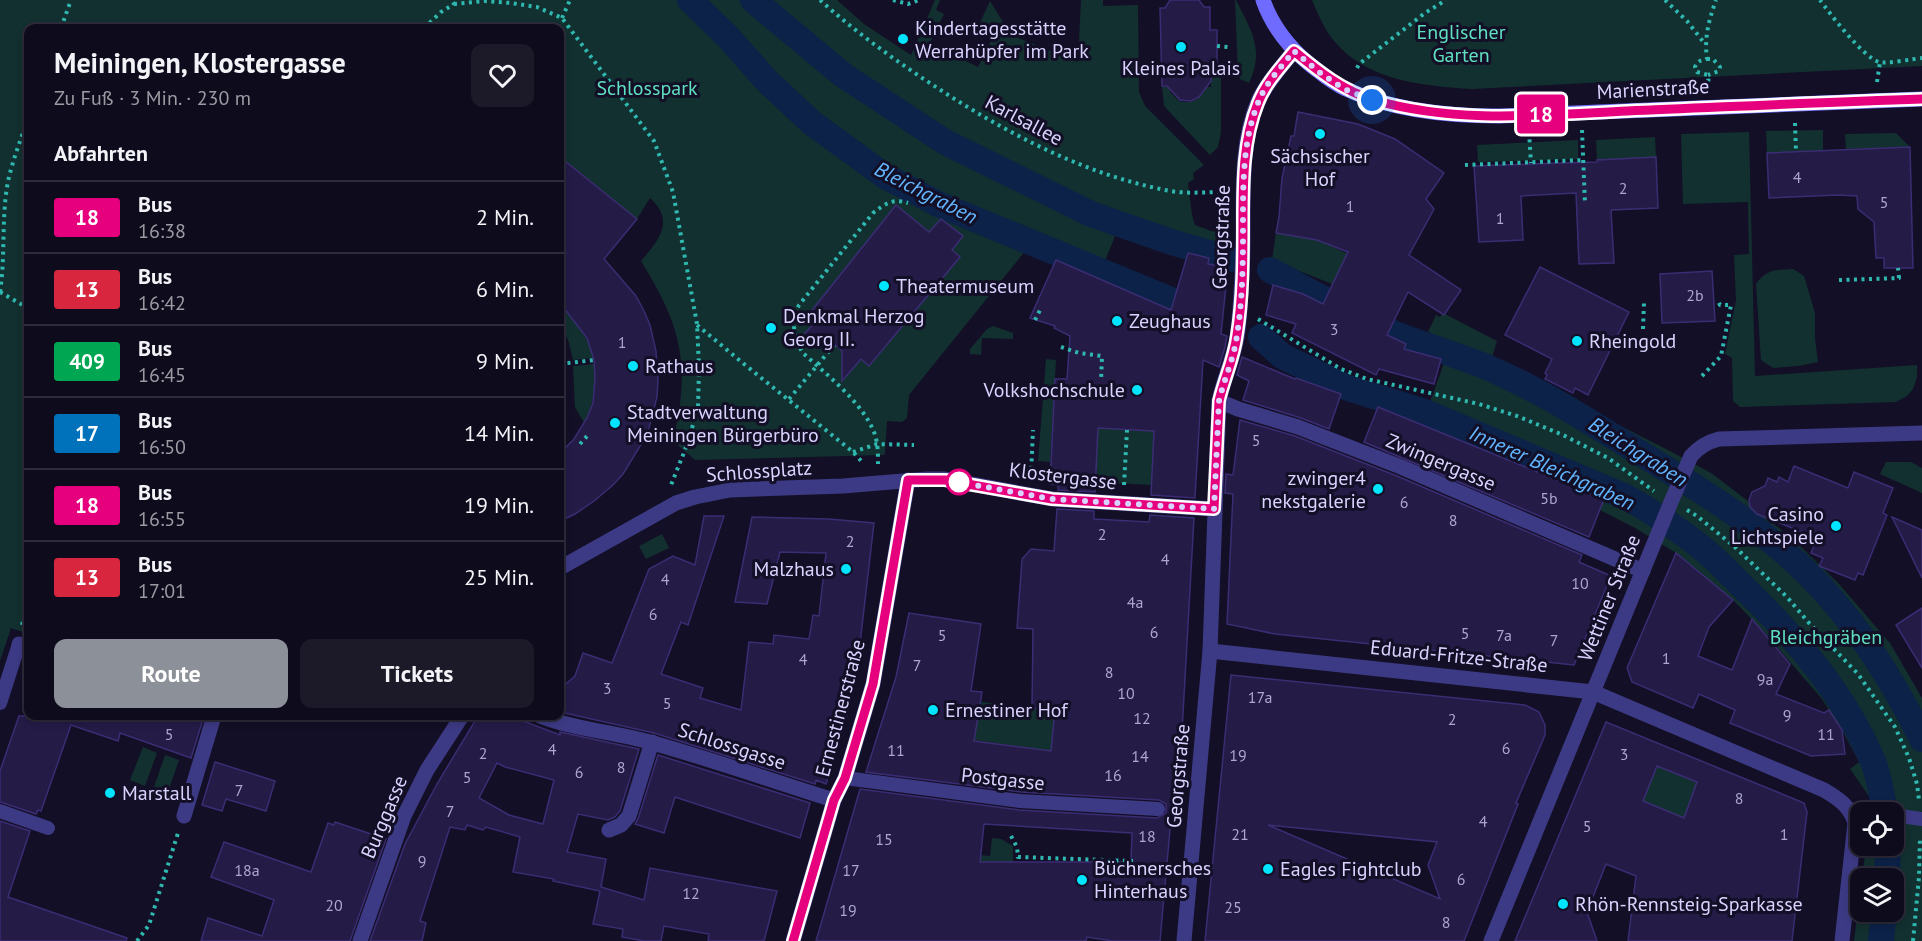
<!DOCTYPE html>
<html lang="de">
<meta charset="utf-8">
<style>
:root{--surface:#0e0b1c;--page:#1c1929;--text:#f1f3f6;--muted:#9b9ba3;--line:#2e2b3b;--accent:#8c9099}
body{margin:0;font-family:"PT Sans",sans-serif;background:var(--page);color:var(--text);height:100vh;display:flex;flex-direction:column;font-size:22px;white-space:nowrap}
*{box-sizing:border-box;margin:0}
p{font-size:20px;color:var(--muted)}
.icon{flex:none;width:33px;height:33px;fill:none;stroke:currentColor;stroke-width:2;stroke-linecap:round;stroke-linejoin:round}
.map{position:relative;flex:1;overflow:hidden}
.panel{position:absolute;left:24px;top:24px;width:540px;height:696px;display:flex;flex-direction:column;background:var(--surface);border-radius:12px;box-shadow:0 3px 9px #0003,0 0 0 2px var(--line)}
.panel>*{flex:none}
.badge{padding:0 12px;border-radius:4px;font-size:21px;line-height:39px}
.tools{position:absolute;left:1850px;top:802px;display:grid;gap:12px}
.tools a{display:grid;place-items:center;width:54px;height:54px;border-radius:12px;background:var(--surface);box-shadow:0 3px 9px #0003,0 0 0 2px var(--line);font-size:30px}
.you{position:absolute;width:30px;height:30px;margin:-15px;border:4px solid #fff;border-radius:50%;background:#1a73e8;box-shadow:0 0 0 9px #1a73e833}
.map>.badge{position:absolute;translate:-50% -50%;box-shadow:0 0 0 3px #fff}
h2{padding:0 30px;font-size:22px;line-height:54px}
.round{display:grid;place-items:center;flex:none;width:63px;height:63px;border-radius:12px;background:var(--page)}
.head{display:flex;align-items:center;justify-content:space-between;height:102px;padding:0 30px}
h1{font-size:28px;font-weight:700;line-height:45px}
.primary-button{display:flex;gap:12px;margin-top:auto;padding:12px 30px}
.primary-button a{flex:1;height:69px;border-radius:12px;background:var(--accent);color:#fff;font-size:24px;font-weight:700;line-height:69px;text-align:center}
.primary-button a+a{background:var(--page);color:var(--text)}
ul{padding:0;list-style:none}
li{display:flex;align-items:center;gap:18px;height:72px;padding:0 30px;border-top:2px solid var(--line)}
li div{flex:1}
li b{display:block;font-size:22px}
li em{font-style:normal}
li .badge{min-width:66px;font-weight:700;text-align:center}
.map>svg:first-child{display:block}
.green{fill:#12302f}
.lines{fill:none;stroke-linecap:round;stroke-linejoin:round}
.canal{stroke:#0c2248;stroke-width:26}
.building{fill:#241b47;stroke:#3b2d73;stroke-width:1.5;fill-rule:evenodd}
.path{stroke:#2fb8b0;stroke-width:4;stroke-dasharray:3 4.5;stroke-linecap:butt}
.lane{stroke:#3d3a85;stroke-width:14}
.street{stroke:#3d3a85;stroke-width:15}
.secondary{stroke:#6f6bff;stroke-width:15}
.line-casing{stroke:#fff;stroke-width:14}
.line{stroke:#e6007e;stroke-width:9}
.walk{stroke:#d9d4ff;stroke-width:6;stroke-dasharray:0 10.8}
.poi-dot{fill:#00e5ff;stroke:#130f26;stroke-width:2}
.stop-dot{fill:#fff;stroke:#e6007e;stroke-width:3}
.labels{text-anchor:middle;stroke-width:6;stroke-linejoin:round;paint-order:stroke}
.number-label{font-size:16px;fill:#aca6d1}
.poi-label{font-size:20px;fill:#d9d4ff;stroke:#130f26;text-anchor:start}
.park-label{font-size:20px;fill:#5fe0c0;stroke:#130f26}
.street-label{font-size:20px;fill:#d9d4ff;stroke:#130f26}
.water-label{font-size:21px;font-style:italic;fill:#62b6ff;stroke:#130f26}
</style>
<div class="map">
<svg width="1922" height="941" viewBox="0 0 1922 941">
<rect width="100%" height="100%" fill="#130f26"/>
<g class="green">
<path d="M0 0H837L864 24 911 55 935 0H940L936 10 944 14 930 43 978 67 993 37 977 29 990 1 1011 35 1078 62 1081 0H1103V6L1138 5 1139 92 1145 106 1204 165 1193 173 1194 179 1188 183 1192 215 1195 225 1211 231 1222 232 1231 247V252L1122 219 1103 266 1085 258 1079 271 1026 250 909 395 907 418 902 422 887 421 885 452 884 455 695 460 673 441C691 365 682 327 641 261 658 241 676 221 650 198L637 219 560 157V28H28V634L11 628 0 661Z"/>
<path d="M1235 0H1236C1251 30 1265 50 1249 83L1240 79 1238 74Z"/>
<path d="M1312 0H1922V66L1472 89C1424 86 1367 81 1334 41 1324 29 1318 14 1312 0Z"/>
<path d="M1211 63H1221V132L1218 147 1210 155 1164 106 1162 87H1170V92L1179 101C1192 104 1201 100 1205 87H1211Z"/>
<polygon points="1823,130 1823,151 1767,153 1766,131"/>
<polygon points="1749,132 1755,376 1917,365 1917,377 1913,389 1907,396 1896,402 1740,407 1733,401 1732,358 1725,354 1736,300 1734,255 1749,254 1748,202 1683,204 1681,134"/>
<polygon points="1896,133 1910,147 1846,149 1845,134"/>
<polygon points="1655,137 1656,157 1597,160 1596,140"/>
<polygon points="1578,140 1578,159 1478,162 1477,145"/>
<polygon points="1276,233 1317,240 1348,254 1332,284 1272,260"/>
<path d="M1793 269 1804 276 1815 313V339L1818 362 1798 366 1773 368 1761 360 1756 284C1767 269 1775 270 1793 269Z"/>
<path d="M560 301C570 322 589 332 593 358L573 360 569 343 560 321Z"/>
<polygon points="1443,313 1497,341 1492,357 1554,392 1670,451 1711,473 1748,501 1750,506 1791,537 1839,584 1890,643 1922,698 1922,941 1854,941 1860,892 1860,912 1893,912 1893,879 1862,879 1866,846 1893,846 1893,813 1869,813 1871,799 1850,769 1859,762 1842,730 1822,699 1766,634 1733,600 1676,553 1635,528 1600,510 1604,498 1420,424 1433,394 1445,360 1457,344 1428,332 1436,315 1440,317"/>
<polygon points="993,326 1013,333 1013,339 982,338 981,355 970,354 970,349 987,329"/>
<polygon points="1046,359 1056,360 1050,462 1038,461"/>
<path d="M594 364C596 384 594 405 584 423L575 407 573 366Z"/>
<polygon points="1098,428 1154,431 1151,485 1096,482"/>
<polygon points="1886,462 1911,462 1922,468 1922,493 1880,474"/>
<polygon points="662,534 669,548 646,559 639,546"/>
<polygon points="981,702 1055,710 1051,751 974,740"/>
<polygon points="143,747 157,753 145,786 130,780"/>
<polygon points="165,755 179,760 167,795 153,790"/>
<polygon points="1706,763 1682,824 1667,811 1637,799 1657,766"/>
<polygon points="992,838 1001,839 1013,846 1013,862 1008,862 979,876 980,855 990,856"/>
</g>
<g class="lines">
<g class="canal">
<polyline points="690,0 728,37 767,81 812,123 885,176 938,204 1176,302"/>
<polyline points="753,0 843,75 945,142 1091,214 1171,242 1230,259"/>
<path d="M1270 270C1313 293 1355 317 1400 336 1434 349 1469 358 1502 374 1550 396 1595 425 1640 453 1689 483 1739 513 1782 550 1842 600 1888 670 1922 739"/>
<path d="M1261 337 1282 356 1348 388 1425 412 1626 497C1653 512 1678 529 1702 548 1717 560 1731 575 1745 589 1797 639 1846 696 1874 764 1880 780 1882 797 1885 813"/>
<polyline points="1887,879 1888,846"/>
<polyline points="1881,941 1884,912"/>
</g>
</g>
<g class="building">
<polygon points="1170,0 1199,0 1204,7 1210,7 1210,30 1217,30 1217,63 1211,63 1211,81 1199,97 1191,101 1180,100 1167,86 1162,86 1160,8 1165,8"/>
<polygon points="1298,112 1358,124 1395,139 1444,173 1426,199 1434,209 1409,255 1461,290 1444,315 1408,292 1387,335 1406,344 1404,349 1441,359 1434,384 1379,369 1376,375 1292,333 1296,324 1266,315 1273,285 1303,294 1323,304 1348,252 1317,240 1276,233 1279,217 1282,178 1291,136 1294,136"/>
<polygon points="1910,147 1913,268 1884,268 1884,258 1876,258 1874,222 1858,209 1857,196 1838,195 1769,198 1767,153"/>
<polygon points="560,157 637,219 604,259 636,296 644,311 650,325 656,351 658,381 657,397 649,428 642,443 623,474 613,485 594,501 575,514 560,521 560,453 574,439 587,418 593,403 595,379 594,360 587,338 564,308 560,299 560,270 566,253 560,249"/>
<polygon points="1656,157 1658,208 1611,210 1614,263 1579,264 1576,193 1521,196 1523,240 1479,242 1474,166 1597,162 1597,160"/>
<polygon points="896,205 929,232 941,219 963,236 952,250 960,257 869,366 861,359 842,381 842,351 828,338 799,340 816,321 809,314"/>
<polygon points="1188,253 1209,258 1208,264 1228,267 1221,334 1227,336 1225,347 1219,367 1203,360 1195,498 1151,495 1154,431 1098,428 1095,492 1058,490 1058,485 1050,484 1055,379 1067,379 1070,336 1054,328 1055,326 1030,318 1056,260 1171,310"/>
<polygon points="1540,267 1629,312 1588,395 1575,388 1573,393 1545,379 1547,375 1545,373 1552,359 1505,335"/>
<polygon points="1712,271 1715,321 1662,323 1660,274"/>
<polygon points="1242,357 1295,379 1296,378 1341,394 1329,429 1301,418 1243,400 1249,381 1237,375"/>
<polygon points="1378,407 1604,499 1589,537 1364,442"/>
<polygon points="1240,420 1295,436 1397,476 1582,555 1579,562 1611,576 1574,665 1275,634 1227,624 1233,494 1225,493 1226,474 1233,475"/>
<polygon points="1794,466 1848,488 1854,472 1893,488 1883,513 1887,515 1863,575 1858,573 1855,580 1819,566 1823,558 1811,553 1817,538 1757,514 1750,507 1749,500 1752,492 1765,486 1768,478 1777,482 1779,477 1788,482"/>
<path d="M1057 509 1094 511V519L1149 522 1150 515 1194 518 1179 785H1174L1160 941H1113L1087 937 1086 941H816L860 789 1019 810 1157 818 1166 813V804L1159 800 1021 792 866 772 896 677 909 613 981 624 971 691 982 692 974 741 1051 751 1055 710 1032 708 1033 629 1017 628 1022 559 1031 549 1054 551ZM984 824 1132 833 1131 862H980Z"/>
<polygon points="704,516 724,516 688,625 681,622 661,674 703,688 700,698 741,710 749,642 773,644 774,635 809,639 813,615 819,616 826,553 780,552 767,604 735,602 752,517 829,519 874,523 857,669 847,716 826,784 816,780 815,784 654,733 560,712 560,689 575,676 583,653 612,663 649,569 673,556 695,565"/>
<polygon points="1892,517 1922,530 1922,578"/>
<polygon points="1676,553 1733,600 1709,627 1698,656 1732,670 1752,619 1790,664 1776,694 1824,713 1829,710 1842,730 1845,754 1811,756 1730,723 1735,710 1699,694 1693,708 1632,682 1627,668"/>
<polygon points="1922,608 1922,668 1896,625"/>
<path d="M1231 675 1525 705 1539 712 1545 725V735L1516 803 1518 804 1464 941H1205ZM1268 825 1437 842 1428 865 1440 899Z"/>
<polygon points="19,716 204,716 191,758 120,733 118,741 71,725 41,811 38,810 36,814 0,802 0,771"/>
<path d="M478 716H510L560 735V732L639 749 620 811 615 817 608 820 578 814 567 852 606 859 601 887 644 900 650 868 777 891 764 941H708L709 934 664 926 661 941H644L622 937 623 929 593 924 600 891 553 881 554 879 513 872 520 837 486 827 483 830 467 825 465 830 450 827 420 921 426 923 422 941H370L405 844 437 784ZM497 763 505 767 554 780 543 824 509 815 479 798Z"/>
<path d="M1606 722 1804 803 1807 812 1792 941H1628L1636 876 1606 864 1587 912 1597 941H1515ZM1657 766 1697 782 1684 818 1643 801Z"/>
<polygon points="658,755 810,803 800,838 675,797 664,833 635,824 638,819"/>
<polygon points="215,762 275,781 266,811 226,799 222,811 202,805"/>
<polygon points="0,821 30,831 8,897 127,938 126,941 0,941"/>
<polygon points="335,822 386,839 350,941 201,941 208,918 262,936 274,900 211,877 224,842 311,872 328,823 334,825"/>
</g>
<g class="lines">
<g class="path">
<path d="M820 0C861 37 906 68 953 98 1020 140 1091 176 1170 191 1188 194 1207 192 1225 192"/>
<polyline points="893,0 908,4 919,0"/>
<polyline points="1665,0 1687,21 1705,44"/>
<path d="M1820 0C1830 14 1864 58 1879 62 1886 64 1913 59 1922 58"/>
<polyline points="454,4 485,1 511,3 537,7 562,18 654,141 673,192 697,324 699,367 698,409 685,450 671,485"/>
<polyline points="562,18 570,0"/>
<polyline points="61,28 71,0"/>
<polyline points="424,28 441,12 454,4 451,0"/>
<polyline points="1217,46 1228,47"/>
<polyline points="1707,59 1713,59 1720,67 1719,71 1708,75"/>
<polyline points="1357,68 1359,64 1425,13 1446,0"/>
<polyline points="1877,82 1880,62"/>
<path d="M1709 89 1708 75 1697 72 1695 67C1697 61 1701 60 1707 59 1704 37 1709 20 1716 0"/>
<polyline points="1795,123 1796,152"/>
<polyline points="1582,130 1585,204"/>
<polyline points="1529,132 1531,163"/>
<polyline points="1465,165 1584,160"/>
<polyline points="1839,280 1899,278 1898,268"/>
<path d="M0 292C5 260 2 227 6 194 9 168 20 143 28 118"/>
<polyline points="0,292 28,308"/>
<polyline points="1258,319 1341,369 1367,379 1479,404 1517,416 1563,435 1608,458 1654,491"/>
<polyline points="1035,320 1041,308"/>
<polyline points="697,325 744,364 853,452 864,464"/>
<polyline points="1643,329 1644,303"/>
<polyline points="1061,347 1079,353 1102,356 1101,381"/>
<polyline points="560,364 594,360"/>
<polyline points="1702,376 1721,356 1731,305 1720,305 1718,301"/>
<polyline points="789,399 835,344"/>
<polyline points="580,444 588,435"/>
<polyline points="853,452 877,444 914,445"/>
<path d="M878 464C878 454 878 442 874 432 862 402 826 374 803 353 793 337 791 322 799 305L873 213C885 204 892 198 908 203"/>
<polyline points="1032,476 1031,475 1033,430"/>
<polyline points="1124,485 1127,430"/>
<polyline points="1687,510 1697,516 1736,548 1787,597 1809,623 1858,674 1895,727 1909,758 1917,784 1919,800"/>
<polyline points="22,625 28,603"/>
<polyline points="1011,836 1017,847 1018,857 1133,861"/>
<polyline points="137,941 149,925 178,833"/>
<polyline points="1913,941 1919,877 1920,837"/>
</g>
<g class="lane">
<polyline points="0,703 19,644"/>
<polyline points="845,778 1020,801 1158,809"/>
<polyline points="0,811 48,828"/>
<polyline points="1874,813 1876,813"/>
<polyline points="1893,815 1922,819"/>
</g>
<g class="street">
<polyline points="1219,401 1238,409 1298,427 1401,467 1643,571"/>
<polyline points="560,568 676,503 695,497 730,490 843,486 927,479 945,479 1052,499 1214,509"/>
<polyline points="19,644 28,647"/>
<path d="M1210 651 1593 692 1824 790C1839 799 1850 806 1855 823L1842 941"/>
<path d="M540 716C576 730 616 732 653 743 713 760 773 781 834 800"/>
<polyline points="184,816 214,716"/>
<polyline points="609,830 621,825 629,816 652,742"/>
<polyline points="360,941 404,816 427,770 462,716"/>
<polyline points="793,941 834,800 845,778 873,684 908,480"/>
<path d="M1184 941 1210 651 1219 401C1224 377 1235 356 1238 331 1241 304 1242 276 1243 249 1244 201 1239 143 1259 99 1268 81 1282 66 1294 51"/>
<path d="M1491 941 1671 502 1691 456C1699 447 1707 442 1719 439L1922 433"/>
</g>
<path class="secondary" d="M1263 0C1272 26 1288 46 1308 63 1320 72 1332 83 1346 89 1393 111 1448 116 1499 116L1922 99"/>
</g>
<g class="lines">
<g class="line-casing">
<path id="line" d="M793 941 834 800 845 778 873 684 908 480H945L1052 499 1214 509 1219 401C1224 379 1234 359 1237 335 1243 298 1243 259 1243 221 1243 182 1243 140 1258 103 1265 84 1281 67 1294 51 1318 71 1343 91 1374 100 1456 124 1543 115 1627 111 1725 107 1824 102 1922 99"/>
</g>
<use href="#line" class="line"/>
<path class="walk" d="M959 482H958L1052 499 1214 509 1219 401C1224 379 1234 359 1237 335 1243 298 1243 259 1243 221 1243 182 1243 140 1258 103 1265 84 1281 67 1294 51L1319 72 1344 89 1372 100"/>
</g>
<g class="poi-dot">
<circle cx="903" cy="39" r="6"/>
<circle cx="1181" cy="47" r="6"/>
<circle cx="1320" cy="134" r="6"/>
<circle cx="884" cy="286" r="6"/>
<circle cx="1117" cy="321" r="6"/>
<circle cx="771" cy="328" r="6"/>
<circle cx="1577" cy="341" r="6"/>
<circle cx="633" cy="366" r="6"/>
<circle cx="1137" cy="390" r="6"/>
<circle cx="615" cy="423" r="6"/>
<circle cx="1378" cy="489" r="6"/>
<circle cx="1836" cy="526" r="6"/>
<circle cx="846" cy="569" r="6"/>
<circle cx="933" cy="710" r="6"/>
<circle cx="110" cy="793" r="6"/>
<circle cx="1268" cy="869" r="6"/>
<circle cx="1082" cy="880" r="6"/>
<circle cx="1563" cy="904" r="6"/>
</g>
<circle class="stop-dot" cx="959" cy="482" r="12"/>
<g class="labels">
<g class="number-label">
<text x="1797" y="183">4</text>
<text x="1623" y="194">2</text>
<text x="1884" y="208">5</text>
<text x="1350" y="212">1</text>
<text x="1500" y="224">1</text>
<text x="1695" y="301">2b</text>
<text x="1334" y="335">3</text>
<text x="622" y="348">1</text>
<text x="1256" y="446">5</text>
<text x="1549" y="504">5b</text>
<text x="1404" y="508">6</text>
<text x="1453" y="526">8</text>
<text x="1102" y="540">2</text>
<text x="850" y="547">2</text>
<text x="1165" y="565">4</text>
<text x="665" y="585">4</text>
<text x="1580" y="589">10</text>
<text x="1135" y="608">4a</text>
<text x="653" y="620">6</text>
<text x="1154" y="638">6</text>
<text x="1465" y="639">5</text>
<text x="942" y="641">5</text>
<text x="1504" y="641">7a</text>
<text x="1554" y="646">7</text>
<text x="1666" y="664">1</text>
<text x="803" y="665">4</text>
<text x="917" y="671">7</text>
<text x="1109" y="678">8</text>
<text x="1765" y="685">9a</text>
<text x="607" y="694">3</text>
<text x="1126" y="699">10</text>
<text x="1260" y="703">17a</text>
<text x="667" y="709">5</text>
<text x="1787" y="721">9</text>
<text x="1142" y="724">12</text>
<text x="1452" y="725">2</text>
<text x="169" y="740">5</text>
<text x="1826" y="740">11</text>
<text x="1506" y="754">6</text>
<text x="552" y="755">4</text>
<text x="896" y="756">11</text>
<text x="483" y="759">2</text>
<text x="1624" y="760">3</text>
<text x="1238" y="761">19</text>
<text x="1140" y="762">14</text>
<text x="621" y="773">8</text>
<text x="579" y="778">6</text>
<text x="1113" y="781">16</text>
<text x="467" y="783">5</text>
<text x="239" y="796">7</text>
<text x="1739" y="804">8</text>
<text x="450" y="817">7</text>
<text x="1483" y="827">4</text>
<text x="1587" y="832">5</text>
<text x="1240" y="840">21</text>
<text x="1784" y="840">1</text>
<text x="1147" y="842">18</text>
<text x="884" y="845">15</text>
<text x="422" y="867">9</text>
<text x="247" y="876">18a</text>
<text x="851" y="876">17</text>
<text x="1461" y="885">6</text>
<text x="691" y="899">12</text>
<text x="334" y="911">20</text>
<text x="1233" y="913">25</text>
<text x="848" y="916">19</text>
<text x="1446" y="928">8</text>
</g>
<g class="poi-label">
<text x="915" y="35">Kindertagesstätte<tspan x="915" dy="23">Werrahüpfer im Park</tspan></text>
<text x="1181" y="75" text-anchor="middle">Kleines Palais</text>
<text x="1320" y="163" text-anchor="middle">Sächsischer<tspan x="1320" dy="23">Hof</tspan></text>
<text x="896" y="293">Theatermuseum</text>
<text x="783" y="323">Denkmal Herzog<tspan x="783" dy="23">Georg II.</tspan></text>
<text x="1129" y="328">Zeughaus</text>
<text x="1589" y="348">Rheingold</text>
<text x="645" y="373">Rathaus</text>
<text x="1125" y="397" text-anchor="end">Volkshochschule</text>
<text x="627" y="419">Stadtverwaltung<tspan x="627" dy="23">Meiningen Bürgerbüro</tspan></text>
<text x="1366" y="485" text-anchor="end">zwinger4<tspan x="1366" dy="23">nekstgalerie</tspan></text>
<text x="1824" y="521" text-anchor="end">Casino<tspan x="1824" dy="23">Lichtspiele</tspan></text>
<text x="834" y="576" text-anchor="end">Malzhaus</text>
<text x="945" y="717">Ernestiner Hof</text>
<text x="122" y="800">Marstall</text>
<text x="1094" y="875">Büchnersches<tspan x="1094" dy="23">Hinterhaus</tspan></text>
<text x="1280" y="876">Eagles Fightclub</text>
<text x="1575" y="911">Rhön-Rennsteig-Sparkasse</text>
</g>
<g class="park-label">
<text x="1461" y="39">Englischer<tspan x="1461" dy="23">Garten</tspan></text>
<text x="647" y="95">Schlosspark</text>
<text x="1826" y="644">Bleichgräben</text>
</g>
<g class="street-label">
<text transform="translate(1653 89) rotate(-3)" y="7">Marienstraße</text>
<text transform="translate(1024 120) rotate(28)" y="7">Karlsallee</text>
<text transform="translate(1221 237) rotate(-88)" y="7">Georgstraße</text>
<text transform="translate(1441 462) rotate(23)" y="7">Zwingergasse</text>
<text transform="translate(759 471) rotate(-4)" y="7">Schlossplatz</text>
<text transform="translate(1063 476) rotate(7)" y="7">Klostergasse</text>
<text transform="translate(1609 598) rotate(-68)" y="7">Wettiner Straße</text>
<text transform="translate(1459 656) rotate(6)" y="7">Eduard-Fritze-Straße</text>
<text transform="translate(840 708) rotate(-75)" y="7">Ernestinerstraße</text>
<text transform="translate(732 746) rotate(18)" y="7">Schlossgasse</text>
<text transform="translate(1178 776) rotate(-85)" y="7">Georgstraße</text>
<text transform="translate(1003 779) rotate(6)" y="7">Postgasse</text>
<text transform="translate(384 817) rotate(-67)" y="7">Burggasse</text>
</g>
<g class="water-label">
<text transform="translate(926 193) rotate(27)" y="7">Bleichgraben</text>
<text transform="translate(1638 452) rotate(32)" y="7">Bleichgraben</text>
<text transform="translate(1552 468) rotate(24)" y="7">Innerer Bleichgraben</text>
</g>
</g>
</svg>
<div class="tools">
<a><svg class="icon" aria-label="locate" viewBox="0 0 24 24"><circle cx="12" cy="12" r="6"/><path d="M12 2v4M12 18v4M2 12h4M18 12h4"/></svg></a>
<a><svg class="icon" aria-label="layers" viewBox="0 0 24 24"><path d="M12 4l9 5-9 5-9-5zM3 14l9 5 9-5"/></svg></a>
</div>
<div class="you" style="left:1372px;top:100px"></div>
<b class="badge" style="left:1541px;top:114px;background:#e6007e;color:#fff">18</b>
<section class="panel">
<div class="head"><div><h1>Meiningen, Klostergasse</h1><p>Zu Fuß · 3 Min. · 230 m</p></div><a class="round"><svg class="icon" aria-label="heart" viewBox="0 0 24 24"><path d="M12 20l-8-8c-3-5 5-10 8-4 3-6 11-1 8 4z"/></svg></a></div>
<h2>Abfahrten</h2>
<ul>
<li><span class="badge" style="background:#e6007e;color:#fff">18</span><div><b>Bus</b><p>16:38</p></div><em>2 Min.</em></li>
<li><span class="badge" style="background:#d7263d;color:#fff">13</span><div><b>Bus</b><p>16:42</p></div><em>6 Min.</em></li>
<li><span class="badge" style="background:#00a651;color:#fff">409</span><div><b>Bus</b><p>16:45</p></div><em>9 Min.</em></li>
<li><span class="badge" style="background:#0072bc;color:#fff">17</span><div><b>Bus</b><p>16:50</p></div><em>14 Min.</em></li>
<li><span class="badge" style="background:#e6007e;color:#fff">18</span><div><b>Bus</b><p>16:55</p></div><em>19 Min.</em></li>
<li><span class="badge" style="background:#d7263d;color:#fff">13</span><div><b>Bus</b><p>17:01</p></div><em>25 Min.</em></li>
</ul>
<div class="primary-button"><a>Route</a><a>Tickets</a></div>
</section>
</div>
